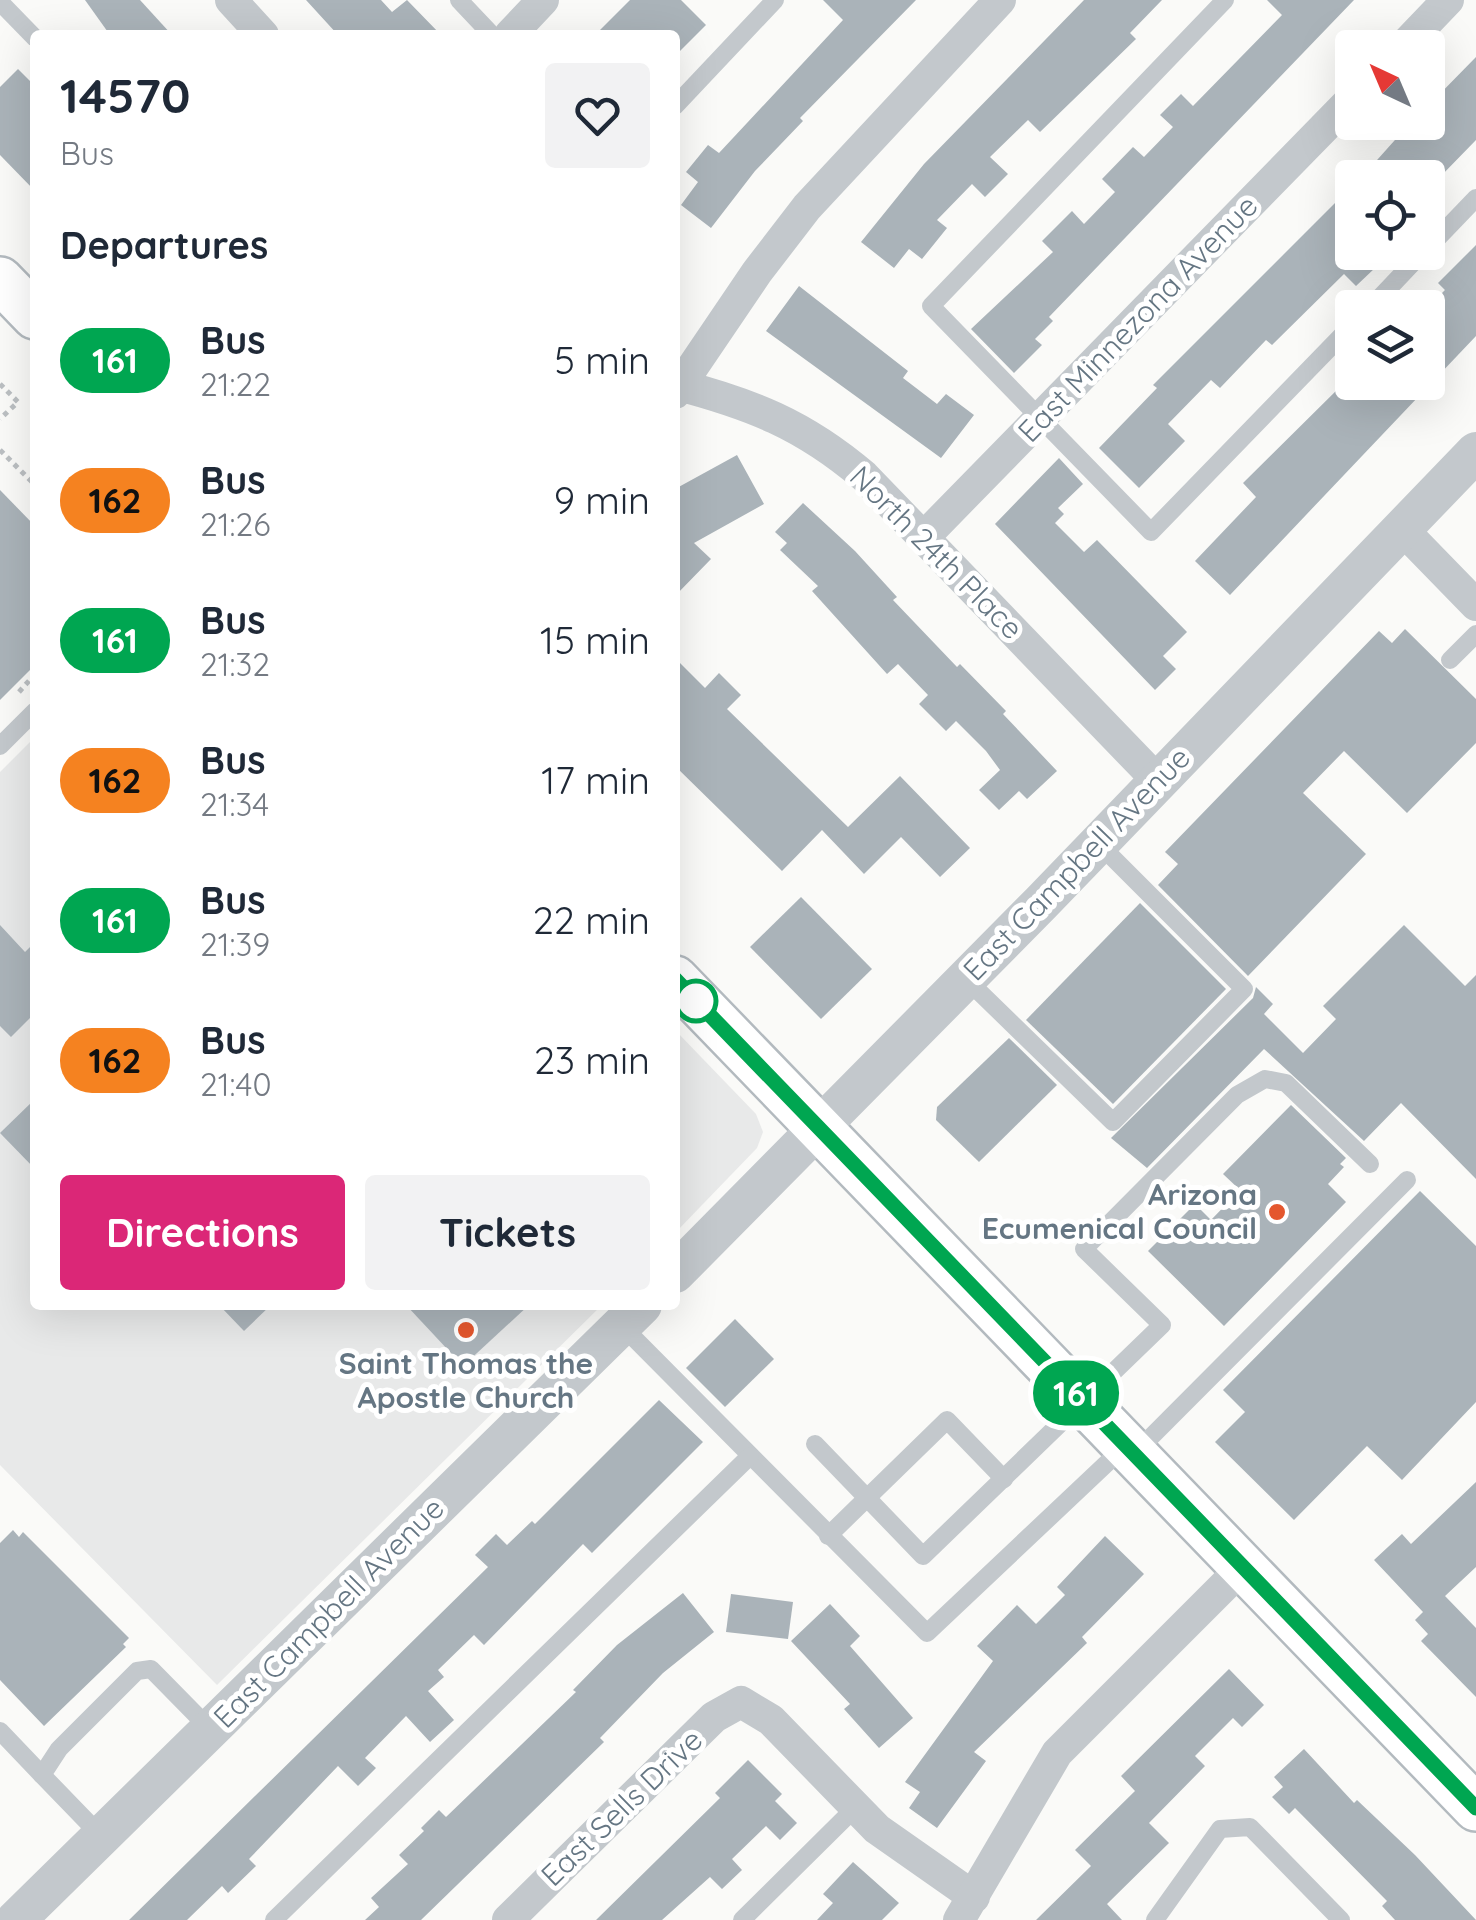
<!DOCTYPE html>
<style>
:root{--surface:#fff;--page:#f2f2f3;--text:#1f2937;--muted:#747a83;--accent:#db2777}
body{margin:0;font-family:Quicksand,sans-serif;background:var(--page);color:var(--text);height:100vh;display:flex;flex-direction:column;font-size:38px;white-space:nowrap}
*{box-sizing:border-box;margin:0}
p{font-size:32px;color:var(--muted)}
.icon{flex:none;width:55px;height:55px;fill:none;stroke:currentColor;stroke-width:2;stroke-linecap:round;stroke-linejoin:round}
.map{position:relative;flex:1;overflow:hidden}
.side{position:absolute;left:30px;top:30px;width:650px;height:1280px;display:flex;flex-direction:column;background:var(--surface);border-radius:10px;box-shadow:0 10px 40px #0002}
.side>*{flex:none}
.badge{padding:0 20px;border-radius:32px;font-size:35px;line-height:65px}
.needle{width:65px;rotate:316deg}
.tools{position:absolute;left:1335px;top:30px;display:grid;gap:20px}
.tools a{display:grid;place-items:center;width:110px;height:110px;border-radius:10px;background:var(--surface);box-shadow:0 10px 40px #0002;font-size:50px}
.map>.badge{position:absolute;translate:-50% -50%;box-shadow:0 0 0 5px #fff}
h2{padding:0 30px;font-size:38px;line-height:90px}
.round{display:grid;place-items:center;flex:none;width:105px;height:105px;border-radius:10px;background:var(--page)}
.summary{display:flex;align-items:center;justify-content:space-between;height:170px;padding:0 30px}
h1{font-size:48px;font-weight:800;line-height:75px}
.action{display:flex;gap:20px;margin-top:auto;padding:20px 30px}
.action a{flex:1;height:115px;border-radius:10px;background:var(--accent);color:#fff;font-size:40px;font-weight:800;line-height:115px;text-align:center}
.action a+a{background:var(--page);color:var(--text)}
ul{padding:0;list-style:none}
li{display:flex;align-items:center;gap:30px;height:140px;padding:0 30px}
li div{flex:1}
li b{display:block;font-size:38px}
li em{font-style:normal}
li .badge{min-width:110px;font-weight:700;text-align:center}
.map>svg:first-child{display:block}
.built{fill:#e8e9e9}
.building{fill:#aab3b9}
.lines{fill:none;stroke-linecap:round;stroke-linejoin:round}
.secondary-casing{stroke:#b3babf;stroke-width:50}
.path{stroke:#bbbfc2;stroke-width:5;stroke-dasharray:5 5;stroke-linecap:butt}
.service{stroke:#c3c8cc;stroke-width:18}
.minor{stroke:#c3c8cc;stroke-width:32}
.tertiary{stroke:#c3c8cc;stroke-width:40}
.secondary{stroke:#fff;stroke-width:45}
.line-casing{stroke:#fff;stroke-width:22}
.line{stroke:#00a651;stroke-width:15}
.stop-dot{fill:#fff;stroke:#00a651;stroke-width:5}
.poi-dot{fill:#e4572e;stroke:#fff;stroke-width:4}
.labels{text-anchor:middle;stroke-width:10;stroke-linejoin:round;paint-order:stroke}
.street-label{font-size:30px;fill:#657683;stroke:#fff}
.poi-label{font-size:30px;font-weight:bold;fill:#657683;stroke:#fff;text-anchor:end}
</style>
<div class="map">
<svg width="1476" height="1920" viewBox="0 0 1476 1920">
<rect width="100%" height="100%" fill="#fafaf8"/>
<g class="built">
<polygon points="35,737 35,1305 602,1305 217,1685 0,1465 0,772"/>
<polygon points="675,1030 756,1114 763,1132 757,1148 675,1233"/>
</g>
<g class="building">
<polygon points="85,0 140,0 172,35 110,35"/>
<polygon points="306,0 381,0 392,12 407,0 441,35 338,35"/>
<polygon points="630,0 681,0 706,25 675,56 675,35 595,35"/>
<polygon points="823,0 916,0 800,118 803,121 755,171 711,228 681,205 698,182 686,172 708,145 719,153 843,20"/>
<polygon points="1084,0 1162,0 1130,33 1136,39 1040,132 1028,120 990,157 1008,174 985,197 972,184 937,220 947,228 922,259 909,249 894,268 861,242 924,164"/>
<polygon points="1267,0 1354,0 1049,317 1053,321 1035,339 1042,345 1014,373 971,329 1053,252 1042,241 1072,211 1084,224 1115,192 1102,179 1133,147 1144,157 1173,127 1160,115 1181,94 1193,106 1282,15"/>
<polygon points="1476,57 1476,140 1439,178 1361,178 1411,122 1428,122 1428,106"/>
<polygon points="18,69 35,86 35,191 0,155 0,87"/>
<polygon points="1352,186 1352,252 1360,252 1375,268 1356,286 1344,274 1272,345 1266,340 1220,388 1211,380 1168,424 1185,441 1139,488 1099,448 1157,388 1153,385"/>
<polygon points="1476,245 1476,336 1230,595 1195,561 1256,497 1243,483 1345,382 1428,382 1428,307 1445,290 1438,283"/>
<polygon points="799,286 908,371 903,378 937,404 946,394 974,415 941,458 766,331"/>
<polygon points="737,455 764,504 694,543 711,559 675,596 675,489"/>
<polygon points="1059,458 1083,484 1058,508 1064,514 1055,523 1084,552 1097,540 1187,632 1163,656 1176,669 1155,690 995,524"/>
<polygon points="0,490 35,526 35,665 0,700"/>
<polygon points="803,503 855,551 897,597 893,600 957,667 960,664 1006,711 1003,714 1057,771 1027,799 1019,791 999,810 979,790 1000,770 986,751 956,721 946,731 919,704 928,695 898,664 887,674 812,591 818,586 780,550 787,543 775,532"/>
<polygon points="1405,629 1476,699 1476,743 1407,813 1344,751 1303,793 1366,854 1248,976 1158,885 1178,864 1165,852 1379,631 1392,643"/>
<polygon points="675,658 705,688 719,673 741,695 727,709 848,827 900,776 970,848 940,877 901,837 864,874 822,830 782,871 675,766"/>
<polygon points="801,897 872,969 821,1019 750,947"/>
<polygon points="1140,903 1226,989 1113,1104 1026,1020"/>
<polygon points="0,925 25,952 35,942 35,1013 11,1037 0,1026"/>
<polygon points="1404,925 1465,986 1476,975 1476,1179 1401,1103 1364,1141 1264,1049 1147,1168 1111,1138 1253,998 1256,987 1273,1004 1264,1014 1303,1053 1336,1019 1323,1006"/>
<polygon points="1009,1038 1057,1085 979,1162 936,1120 937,1107"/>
<polygon points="35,1099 35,1169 0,1133"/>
<polygon points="1291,1105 1346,1158 1340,1164 1344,1167 1328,1184 1346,1202 1224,1326 1148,1251 1195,1204 1211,1220 1240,1190 1223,1174"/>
<polygon points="1420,1191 1476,1246 1476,1402 1402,1480 1367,1446 1294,1520 1215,1442 1245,1412 1223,1390"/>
<polygon points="219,1305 271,1305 244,1331"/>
<polygon points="406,1305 529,1305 463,1366"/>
<polygon points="735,1319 774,1359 725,1407 686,1368"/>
<polygon points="659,1400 703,1442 592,1553 583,1544 484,1645 474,1635 438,1670 444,1677 428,1691 454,1720 430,1742 406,1716 365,1758 376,1768 358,1786 338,1766 249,1859 256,1866 228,1893 222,1886 187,1920 129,1920 488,1567 475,1555 496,1534 507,1545 532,1521 535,1524"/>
<polygon points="1476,1482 1476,1567 1445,1596 1476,1628 1476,1697 1421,1641 1428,1634 1415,1620 1423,1612 1374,1560 1402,1534 1411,1544"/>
<polygon points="13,1530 19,1537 23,1532 129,1638 123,1644 126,1647 44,1726 0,1680 0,1543"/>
<polygon points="1105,1536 1144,1574 1082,1637 1087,1643 974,1752 986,1761 937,1828 909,1808 920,1792 905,1782 993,1661 977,1646 1017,1605 1036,1624 1065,1595 1057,1587"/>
<polygon points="683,1593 714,1632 663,1673 600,1738 604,1742 421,1920 365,1920 379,1907 371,1898 408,1864 399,1855 424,1831 421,1828 439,1810 446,1817 576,1692 573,1690 617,1645"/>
<polygon points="731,1594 793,1602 788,1639 726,1632"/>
<polygon points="830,1604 860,1636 850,1646 913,1718 879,1748 844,1709 850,1704 791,1641"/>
<polygon points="1229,1669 1264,1705 1242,1727 1233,1718 1195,1756 1205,1766 1149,1823 1169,1843 1107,1904 1122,1920 1036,1920 1091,1866 1075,1850 1135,1791 1121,1776"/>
<polygon points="1304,1749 1354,1803 1357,1800 1415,1855 1476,1920 1395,1920 1382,1906 1387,1901 1295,1808 1289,1814 1272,1797 1283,1787 1274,1777"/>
<polygon points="748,1760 782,1794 775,1801 797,1823 780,1840 766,1826 732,1859 742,1870 722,1889 710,1877 662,1920 596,1920 720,1798 715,1793"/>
<polygon points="853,1862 899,1903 882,1920 817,1920 833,1903 823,1894"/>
</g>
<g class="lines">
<g class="secondary-casing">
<g id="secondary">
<polyline points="0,280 35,316"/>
<polyline points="675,979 1476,1808"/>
</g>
</g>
<g class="path">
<polyline points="0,384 18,402 0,419"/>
<polyline points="0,450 35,485"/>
<polyline points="19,692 35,674"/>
</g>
<g class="service">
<polyline points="459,0 492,35"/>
<polyline points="1225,0 931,306 1151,532 1352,325"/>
<polyline points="0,2 35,38"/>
<polyline points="675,106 775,0"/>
<polyline points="1428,248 1476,198"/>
<polyline points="1370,308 1423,252"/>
<polyline points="1450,660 1476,634"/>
<polyline points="0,746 35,711"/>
<polyline points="966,979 1113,1122 1244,989 1099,844"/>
<polyline points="622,1326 927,1633 1124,1447"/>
<polyline points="815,1444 923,1556 1162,1325 1084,1249 1237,1095 1265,1079 1286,1083 1370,1164"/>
<polyline points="1135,1453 1407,1180"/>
<polyline points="828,1536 947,1420 1004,1479"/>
<polyline points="0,1731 42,1775"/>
<polyline points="102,1837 42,1775 59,1749 137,1671 151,1669 210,1729"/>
<polyline points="274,1920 750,1456"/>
<polyline points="742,1920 854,1809"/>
<polyline points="1155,1920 1220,1829 1250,1827 1341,1920"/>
</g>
<g class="minor">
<polyline points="231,0 263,35"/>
<polyline points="510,35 543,0"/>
<polyline points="1402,48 1448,0"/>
<path d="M675 384C751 404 803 424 864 476L1158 781"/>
<polyline points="675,393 757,272 807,207 1000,0"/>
<polyline points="1402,529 1476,605"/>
<polyline points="923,538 1352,99"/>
<polyline points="508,1920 714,1717 741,1702 771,1720 877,1829 974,1897"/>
<polyline points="959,1920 1057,1753 1243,1567"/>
</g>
<g class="tertiary">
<polyline points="675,1273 1041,903 1476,452"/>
<polyline points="16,1920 642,1305"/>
</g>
<use href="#secondary" class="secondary"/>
</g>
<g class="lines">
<g class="line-casing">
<polyline id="line" points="675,979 1476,1808"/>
</g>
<use href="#line" class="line"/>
</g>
<circle class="stop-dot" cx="696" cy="1001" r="20"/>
<g class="poi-dot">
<circle cx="1277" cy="1212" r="10"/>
<circle cx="466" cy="1330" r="10"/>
</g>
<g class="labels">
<g class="street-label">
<text transform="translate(1138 319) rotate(-46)" y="10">East Minnezona Avenue</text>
<text transform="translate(936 553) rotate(45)" y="10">North 24th Place</text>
<text transform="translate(1077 864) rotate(-46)" y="10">East Campbell Avenue</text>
<text transform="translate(329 1613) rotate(-45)" y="10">East Campbell Avenue</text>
<text transform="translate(622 1808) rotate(-44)" y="10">East Sells Drive</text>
</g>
<g class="poi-label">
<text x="1257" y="1205">Arizona<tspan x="1257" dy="34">Ecumenical Council</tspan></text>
<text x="466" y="1374" text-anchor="middle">Saint Thomas the<tspan x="466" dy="34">Apostle Church</tspan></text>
</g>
</g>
</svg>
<div class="tools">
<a><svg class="needle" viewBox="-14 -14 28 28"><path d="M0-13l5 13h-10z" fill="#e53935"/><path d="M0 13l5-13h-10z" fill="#747a83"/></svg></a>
<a><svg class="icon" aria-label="locate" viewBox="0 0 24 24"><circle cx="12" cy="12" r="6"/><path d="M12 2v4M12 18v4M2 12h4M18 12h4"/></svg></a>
<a><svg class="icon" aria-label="layers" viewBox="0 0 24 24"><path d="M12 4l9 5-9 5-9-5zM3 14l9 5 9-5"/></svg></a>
</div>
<b class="badge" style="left:1076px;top:1393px;background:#00a651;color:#fff">161</b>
<section class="side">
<div class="summary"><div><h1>14570</h1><p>Bus</p></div><a class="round"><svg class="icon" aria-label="heart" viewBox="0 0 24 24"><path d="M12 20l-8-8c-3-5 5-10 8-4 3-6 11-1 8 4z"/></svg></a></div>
<h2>Departures</h2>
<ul>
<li><span class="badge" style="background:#00a651;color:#fff">161</span><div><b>Bus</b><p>21:22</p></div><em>5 min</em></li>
<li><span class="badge" style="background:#f58220;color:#111">162</span><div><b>Bus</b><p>21:26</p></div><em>9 min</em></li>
<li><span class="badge" style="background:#00a651;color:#fff">161</span><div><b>Bus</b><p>21:32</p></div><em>15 min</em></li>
<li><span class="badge" style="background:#f58220;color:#111">162</span><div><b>Bus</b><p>21:34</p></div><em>17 min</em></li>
<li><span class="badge" style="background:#00a651;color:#fff">161</span><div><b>Bus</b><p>21:39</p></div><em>22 min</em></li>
<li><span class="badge" style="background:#f58220;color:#111">162</span><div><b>Bus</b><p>21:40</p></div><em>23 min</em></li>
</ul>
<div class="action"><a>Directions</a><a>Tickets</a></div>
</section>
</div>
